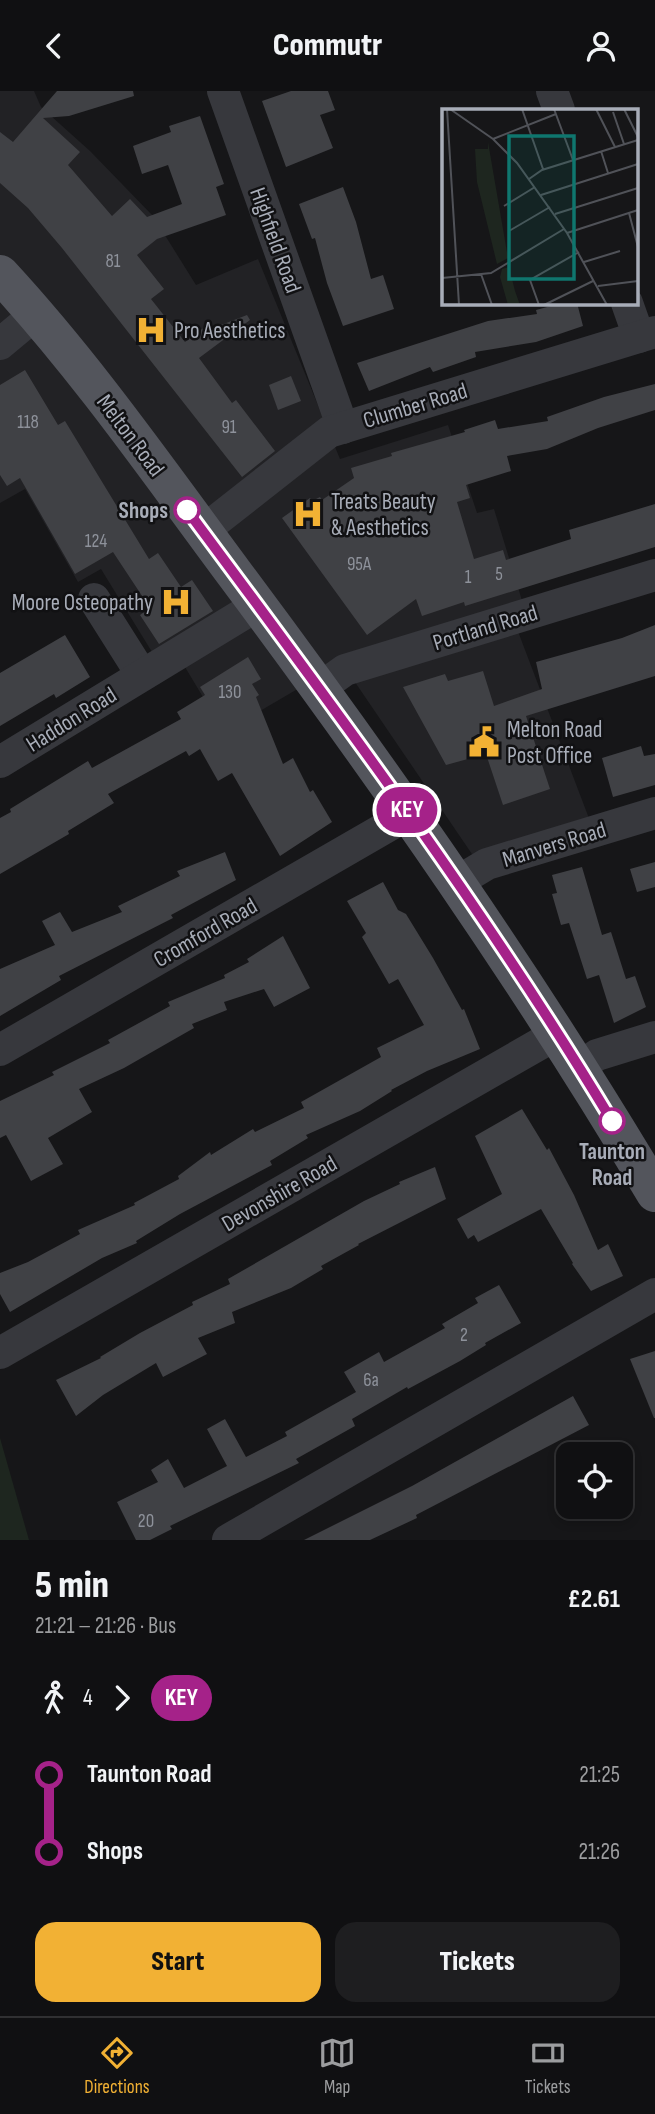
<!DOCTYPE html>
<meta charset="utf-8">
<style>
:root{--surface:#101012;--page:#1e1e20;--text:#f1f3f6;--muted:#9c9d9f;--line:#303032;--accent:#f2b134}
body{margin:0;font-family:"Sofia Sans Condensed",sans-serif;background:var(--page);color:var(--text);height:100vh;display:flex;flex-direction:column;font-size:26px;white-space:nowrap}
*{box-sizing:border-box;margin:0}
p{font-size:23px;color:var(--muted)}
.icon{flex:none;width:38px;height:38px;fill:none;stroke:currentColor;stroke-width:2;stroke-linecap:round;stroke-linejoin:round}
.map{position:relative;height:1449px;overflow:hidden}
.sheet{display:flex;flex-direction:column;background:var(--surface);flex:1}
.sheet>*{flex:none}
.badge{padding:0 14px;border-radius:23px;font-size:24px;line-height:46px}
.fabs{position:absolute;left:556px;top:1351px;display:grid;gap:14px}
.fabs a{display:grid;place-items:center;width:77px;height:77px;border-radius:14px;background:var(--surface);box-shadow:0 4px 10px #0003,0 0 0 2px var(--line);font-size:35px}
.map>.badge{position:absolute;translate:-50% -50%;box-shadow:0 0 0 4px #fff}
.legs{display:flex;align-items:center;gap:10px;height:77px;padding:0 35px;font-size:23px}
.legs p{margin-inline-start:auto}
.head{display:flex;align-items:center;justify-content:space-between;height:119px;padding:0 35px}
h1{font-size:38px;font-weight:800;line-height:52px}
.action{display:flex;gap:14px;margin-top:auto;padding:14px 35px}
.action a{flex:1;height:80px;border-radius:21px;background:var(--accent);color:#111;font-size:28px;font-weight:800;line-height:80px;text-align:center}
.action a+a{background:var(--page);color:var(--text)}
ul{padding:0 35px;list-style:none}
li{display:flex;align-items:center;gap:24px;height:77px;font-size:26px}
li i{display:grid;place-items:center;width:10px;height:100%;margin:0 9px;background:currentColor}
li i::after{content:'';width:18px;height:18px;margin:-9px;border:5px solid;border-radius:50%;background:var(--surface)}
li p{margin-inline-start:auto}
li:first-child i{background:linear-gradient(#0000 50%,currentColor 0)}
li:last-child i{background:linear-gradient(currentColor 50%,#0000 0)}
header{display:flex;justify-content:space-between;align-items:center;height:91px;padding:0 35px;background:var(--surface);font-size:32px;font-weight:800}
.dock{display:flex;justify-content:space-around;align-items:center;height:98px;border-top:2px solid var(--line);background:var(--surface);font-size:19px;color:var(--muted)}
.dock a{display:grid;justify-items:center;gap:4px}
.dock .current{color:var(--accent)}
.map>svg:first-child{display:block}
.built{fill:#222225}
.green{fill:#1e261f}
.building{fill:#404145}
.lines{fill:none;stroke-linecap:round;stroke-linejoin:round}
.minor{stroke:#37383d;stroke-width:32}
.major{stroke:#53555c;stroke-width:38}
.line-1-casing{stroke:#fff;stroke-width:16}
.line-1{stroke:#a52289;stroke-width:10}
.stop-1-dot{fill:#fff;stroke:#a52289;stroke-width:3.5}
.labels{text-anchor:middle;stroke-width:5;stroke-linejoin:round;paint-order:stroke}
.number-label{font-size:19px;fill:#8e929b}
.street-label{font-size:23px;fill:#a8adb8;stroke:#111113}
.poi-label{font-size:23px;fill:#a8adb8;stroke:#111113;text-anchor:start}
.stop-label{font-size:23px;font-weight:bold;fill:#a8adb8;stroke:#111113;text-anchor:end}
.inset-road{fill:none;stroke:#505258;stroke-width:2}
.view{fill:#0f766e;fill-opacity:0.15;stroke:#0f766e;stroke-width:3.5}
.inset-edge{fill:none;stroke:#a8adb8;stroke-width:3.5}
</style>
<header><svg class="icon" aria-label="back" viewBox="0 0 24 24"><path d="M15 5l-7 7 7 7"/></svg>Commutr<svg class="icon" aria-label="person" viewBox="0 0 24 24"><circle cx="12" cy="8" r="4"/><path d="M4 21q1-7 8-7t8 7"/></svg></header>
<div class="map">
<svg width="655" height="1449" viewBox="0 0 655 1449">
<rect width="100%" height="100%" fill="#161618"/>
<polygon class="built" points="0,0 34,0 41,16 90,60 153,125 196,194 258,168 340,368 448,334 477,422 494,418 524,516 511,522 590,730 476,769 342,572 224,641 185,576 168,587 101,478 78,491 25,398 0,412"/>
<polygon class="green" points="0,1347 29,1449 0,1449"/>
<g class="building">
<polygon points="57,0 133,0 134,5 69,25 43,27 80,61 68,74 112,125 130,108 147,126 182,113 168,74 142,83 133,55 171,41 169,35 200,25 224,93 216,96 226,124 157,148 137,164 164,198 151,208 185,251 206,235 208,239 247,224 250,229 199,267 232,312 236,309 275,360 242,386 62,157 28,117 0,92 0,41 13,51"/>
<polygon points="291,0 328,0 335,19 320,24 333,57 286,76 262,10"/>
<polygon points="343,96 356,131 371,188 383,184 394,218 343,235 327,192 315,147 312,148 299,113"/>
<polygon points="562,212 577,212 583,235 536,251 475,261 476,266 433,281 430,276 369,300 357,272 488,230 537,223 536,219"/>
<polygon points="25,279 58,334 65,330 149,468 158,462 181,496 192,489 213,520 159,553 140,524 150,517 113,461 75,483 20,387 7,395 0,384 0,294"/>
<polygon points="291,285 301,310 278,319 269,294"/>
<polygon points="655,293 655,319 598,337 547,358 507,365 511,380 466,394 470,407 457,411 474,468 503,459 506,469 571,448 569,439 655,413 655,456 465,515 464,511 422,525 416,508 367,544 282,427 310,407 312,410 320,406 322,409 354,387 351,377 392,365 391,362 465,341 464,339 495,329 498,338 548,330 547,326 604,306"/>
<polygon points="655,534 655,585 526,625 550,698 503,714 486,663 446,674 403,596 445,583 448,590 483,580 494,615 542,598 536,571 622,547"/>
<polygon points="65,544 90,586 56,607 54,603 0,635 0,582"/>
<polygon points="248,566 261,588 252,593 259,604 256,606 283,673 293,667 310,701 313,699 332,731 280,765 232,682 218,690 200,658 189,665 186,660 108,703 114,712 68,740 69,743 0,783 0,727 11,721 10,718 88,670 92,677 181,628 177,621 205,604 200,596"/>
<polygon points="641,655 644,665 655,663 655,694 613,706 602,667"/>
<polygon points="225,761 236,789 171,824 173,827 59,885 61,889 0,925 0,878 55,854 42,830 60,821 72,841 122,821 118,815 180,785 177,780"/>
<polygon points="655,771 655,796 637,801 630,778"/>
<polygon points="582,776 602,844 611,841 626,888 635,885 646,916 614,932 599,884 587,888 569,832 561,834 552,803 557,802 552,784"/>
<polygon points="383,791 398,819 406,823 433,867 462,919 464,918 480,958 427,980 391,999 392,1000 360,1020 306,1044 308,1047 270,1070 272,1074 180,1123 136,1150 137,1152 102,1167 10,1221 0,1203 0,1182 28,1171 80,1143 78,1139 135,1114 134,1112 179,1088 178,1085 210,1061 211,1064 253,1038 255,1041 304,1017 301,1011 381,966 377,957 424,934 398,888 389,893 362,846 366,842 347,810"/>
<polygon points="283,845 310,897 274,916 264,898 224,911 227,919 192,933 194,937 124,977 79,998 92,1021 48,1047 63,1073 31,1090 6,1044 0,1047 0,1010 54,984 52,981 110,952 108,949 170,915 168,911 225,887 224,884 249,871 247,868"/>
<polygon points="522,1018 547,1059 549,1057 574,1104 598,1159 608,1153 623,1185 591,1200 572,1173 573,1172 541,1118 478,1151 474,1144 468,1148 457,1128 502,1103 475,1045"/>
<polygon points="435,1076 446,1108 358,1153 359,1154 321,1175 323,1178 291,1197 232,1221 235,1232 198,1247 207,1263 163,1286 156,1272 103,1304 76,1325 56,1289 101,1267 100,1266 140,1242 193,1214 192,1211 230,1193 228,1188 364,1110 400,1093 399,1091"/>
<polygon points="499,1194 521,1232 485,1252 486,1254 460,1270 408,1298 407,1296 352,1328 355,1335 296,1368 299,1372 170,1435 172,1438 150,1449 136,1449 117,1411 158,1391 151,1379 168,1368 184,1397 227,1375 207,1338 225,1328 246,1366 287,1345 285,1341 356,1301 344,1281 379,1261 384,1271 445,1237 442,1233 478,1212 475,1207"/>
<polygon points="655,1260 655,1327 654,1327 630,1268"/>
<polygon points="573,1305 589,1334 416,1424 417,1427 370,1449 304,1449 412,1395"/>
</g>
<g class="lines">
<g class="minor">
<polyline points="223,0 343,337"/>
<polyline points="552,0 559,19"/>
<polyline points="627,212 639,246"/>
<polyline points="0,253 36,223"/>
<polyline points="203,440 329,341 655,241"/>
<polyline points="94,508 142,584"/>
<polyline points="320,597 345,579 655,484"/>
<polyline points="0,671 258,514"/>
<polyline points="457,791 487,773 655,722"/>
<polyline points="0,959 409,723"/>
<polyline points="579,976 597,964 655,946"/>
<polyline points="0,1262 557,943"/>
<polyline points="228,1449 655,1203"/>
</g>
<path class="major" d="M0 183C86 276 159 381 234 482 384 683 527 887 655 1102"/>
</g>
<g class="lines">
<g class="line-1-casing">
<path id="line-1" d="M187 419C335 618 484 817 612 1030"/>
</g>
<use href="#line-1" class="line-1"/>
</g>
<defs>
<g id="hospital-bare" transform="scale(2.415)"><path d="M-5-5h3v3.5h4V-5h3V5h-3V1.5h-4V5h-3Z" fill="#f2b134" stroke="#111113" stroke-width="2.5" paint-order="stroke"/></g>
<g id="civic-bare" transform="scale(2.415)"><path d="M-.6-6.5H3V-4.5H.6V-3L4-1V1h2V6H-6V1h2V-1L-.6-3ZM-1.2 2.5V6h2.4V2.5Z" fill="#f2b134" stroke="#111113" stroke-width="2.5" paint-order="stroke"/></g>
</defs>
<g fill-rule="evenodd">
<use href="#hospital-bare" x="151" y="239"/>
<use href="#hospital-bare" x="308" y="423"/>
<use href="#hospital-bare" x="176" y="511"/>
<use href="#civic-bare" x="484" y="651"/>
</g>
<g class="stop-1-dot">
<circle cx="187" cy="419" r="12"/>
<circle cx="612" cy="1030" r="12"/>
</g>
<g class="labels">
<g class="number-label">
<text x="113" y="176">81</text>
<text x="28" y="337">118</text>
<text x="229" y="342">91</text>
<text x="96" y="456">124</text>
<text x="359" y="479">95A</text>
<text x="499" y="489">5</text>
<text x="468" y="492">1</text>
<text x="230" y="607">130</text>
<text x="464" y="1250">2</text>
<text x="371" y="1295">6a</text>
<text x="146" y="1436">20</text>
</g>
<g class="street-label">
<text transform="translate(276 149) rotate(70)" y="8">Highfield Road</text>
<text transform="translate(415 314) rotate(-17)" y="8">Clumber Road</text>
<text transform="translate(131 344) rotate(53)" y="8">Melton Road</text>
<text transform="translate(485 536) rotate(-17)" y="8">Portland Road</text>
<text transform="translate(71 628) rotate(-32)" y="8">Haddon Road</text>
<text transform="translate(554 753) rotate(-17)" y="8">Manvers Road</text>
<text transform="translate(205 841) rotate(-30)" y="8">Cromford Road</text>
<text transform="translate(279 1102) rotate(-30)" y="8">Devonshire Road</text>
</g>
<g class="poi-label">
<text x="174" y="247">Pro Aesthetics</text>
<text x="331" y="418">Treats Beauty<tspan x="331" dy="26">&amp; Aesthetics</tspan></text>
<text x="153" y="519" text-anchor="end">Moore Osteopathy</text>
<text x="507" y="646">Melton Road<tspan x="507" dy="26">Post Office</tspan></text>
</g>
<g class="stop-label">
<text x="168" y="427">Shops</text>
<text x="612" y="1068" text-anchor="middle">Taunton<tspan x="612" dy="26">Road</tspan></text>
</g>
</g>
<g transform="translate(442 18)">
<rect width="196" height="196" fill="#161618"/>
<path d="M46 33 66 149 55 155 35 73 33 40H46ZM67 158 73 182 78 196H66L58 168 60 160Z" fill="#1e261f"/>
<path class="inset-road" d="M5 0 17 196M8 0 51 30 75 54 125 124 165 196M80 0 101 60M112 0 131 51M154 0 173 38M182 0 196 28M171 3 182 35M51 30 114 5M159 42 166 64M87 70 100 61 196 31M99 86 196 55M62 97 93 78M187 104 196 138M113 105 196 79M67 122 108 98M125 124 196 101M142 153 178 142M39 165 50 196M0 169 49 164 122 120M156 177 196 172M97 196 88 171 137 143M102 196 151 172"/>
<path class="view" d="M67 27H132V170H67Z"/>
<rect width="196" height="196" class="inset-edge"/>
</g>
</svg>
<div class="fabs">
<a><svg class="icon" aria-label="locate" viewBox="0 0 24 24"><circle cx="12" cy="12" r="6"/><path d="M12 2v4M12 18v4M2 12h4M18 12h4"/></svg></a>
</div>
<b class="badge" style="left:407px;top:719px;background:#a52289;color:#fff">KEY</b>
</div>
<section class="sheet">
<div class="head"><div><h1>5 min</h1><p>21:21 – 21:26 · Bus</p></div><b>£2.61</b></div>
<div class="legs"><svg class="icon" aria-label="walk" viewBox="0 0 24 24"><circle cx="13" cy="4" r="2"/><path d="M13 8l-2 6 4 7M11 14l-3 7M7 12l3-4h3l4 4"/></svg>4<svg class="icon" aria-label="forward" viewBox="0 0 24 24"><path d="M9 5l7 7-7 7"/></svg><b class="badge" style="background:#a52289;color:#fff">KEY</b></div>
<ul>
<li><i style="color:#a52289"></i><b>Taunton Road</b><p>21:25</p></li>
<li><i style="color:#a52289"></i><b>Shops</b><p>21:26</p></li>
</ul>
<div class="action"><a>Start</a><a>Tickets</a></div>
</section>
<nav class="dock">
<a class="current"><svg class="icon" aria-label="directions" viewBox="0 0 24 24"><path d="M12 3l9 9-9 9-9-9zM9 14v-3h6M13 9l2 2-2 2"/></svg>Directions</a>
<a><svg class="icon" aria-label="map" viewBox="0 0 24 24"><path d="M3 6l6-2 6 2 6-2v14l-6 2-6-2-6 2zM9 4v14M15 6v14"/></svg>Map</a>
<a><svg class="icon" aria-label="tickets" viewBox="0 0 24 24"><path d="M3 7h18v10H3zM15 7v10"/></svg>Tickets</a>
</nav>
